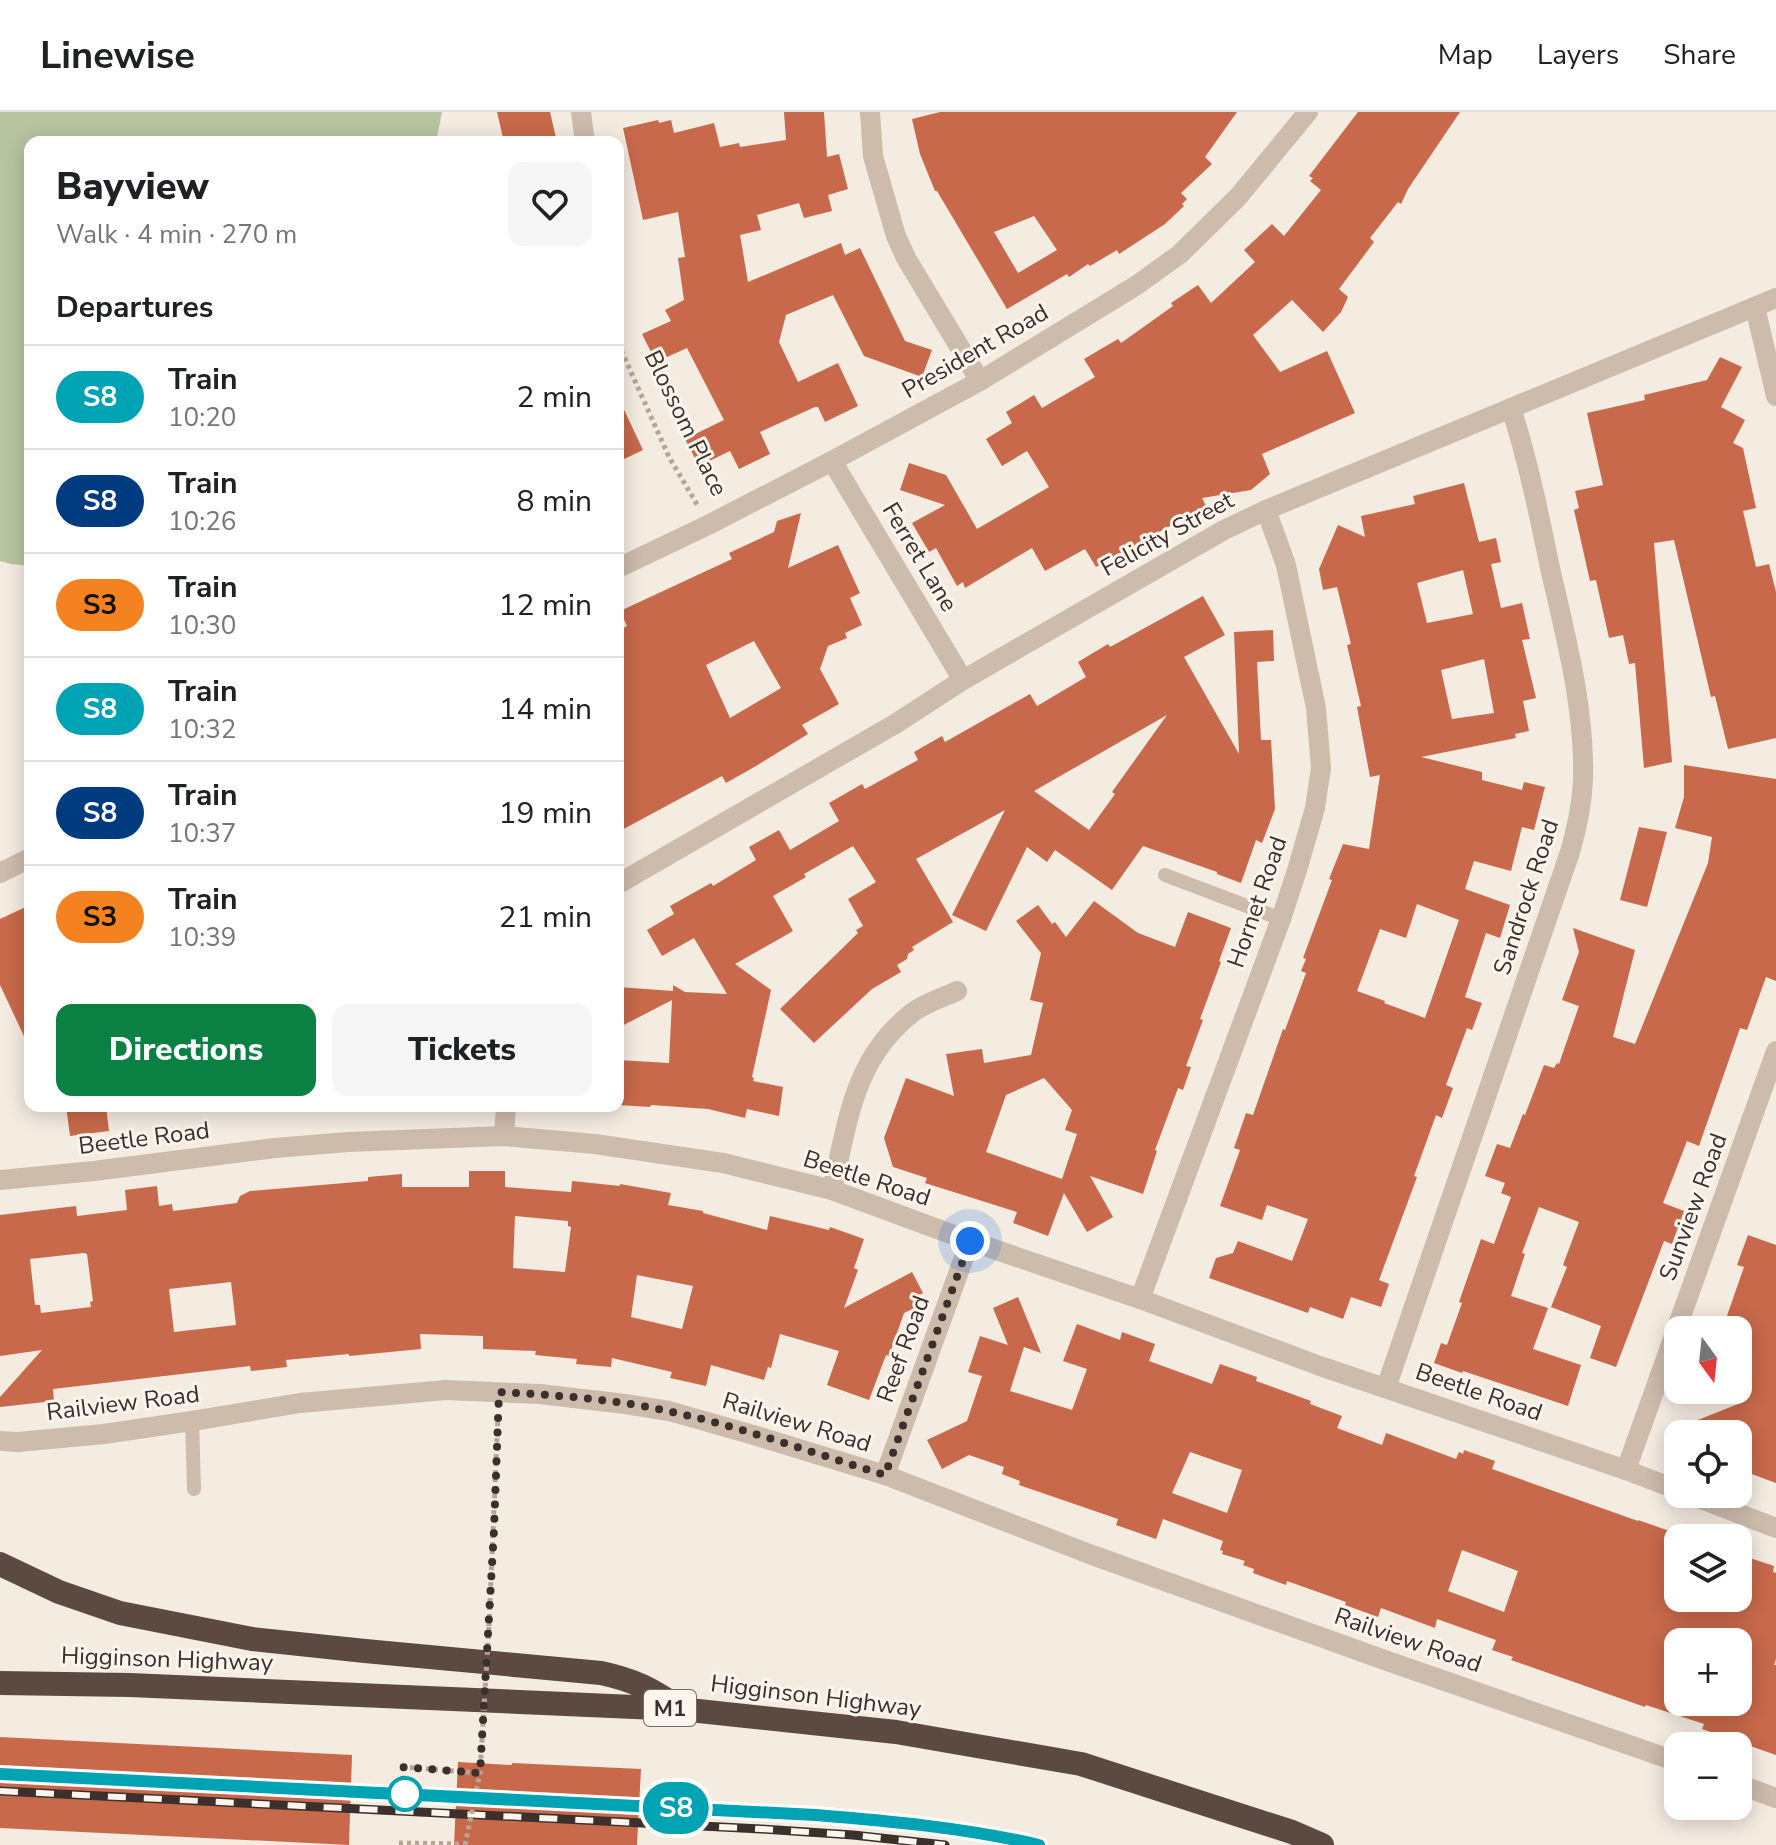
<!DOCTYPE html>
<meta charset="utf-8">
<style>
:root{--surface:#fff;--page:#f6f6f6;--text:#202124;--muted:#757577;--line:#e0e0e0;--accent:#0b8043}
body{margin:0;font-family:"Nunito Sans",sans-serif;background:var(--page);color:var(--text);height:100vh;display:flex;flex-direction:column;font-size:30px;white-space:nowrap}
*{box-sizing:border-box;margin:0}
p{font-size:26px;color:var(--muted)}
.icon{flex:none;width:44px;height:44px;fill:none;stroke:currentColor;stroke-width:2;stroke-linecap:round;stroke-linejoin:round}
.map{position:relative;flex:1;overflow:hidden}
.panel{position:absolute;left:24px;top:24px;width:600px;height:976px;display:flex;flex-direction:column;background:var(--surface);border-radius:16px;box-shadow:0 4px 20px #0003}
.panel>*{flex:none}
.badge{padding:0 16px;border-radius:26px;font-size:28px;line-height:52px}
.needle{width:52px;rotate:165deg}
.fabs{position:absolute;left:1664px;top:1204px;display:grid;gap:16px}
.fabs a{display:grid;place-items:center;width:88px;height:88px;border-radius:16px;background:var(--surface);box-shadow:0 4px 20px #0003;font-size:40px}
.you{position:absolute;width:40px;height:40px;margin:-20px;border:6px solid #fff;border-radius:50%;background:#1a73e8;box-shadow:0 0 0 12px #1a73e833}
.map>.badge{position:absolute;translate:-50% -50%;box-shadow:0 0 0 4px #fff}
h2{padding:0 32px;font-size:30px;line-height:72px}
.round{display:grid;place-items:center;flex:none;width:84px;height:84px;border-radius:16px;background:var(--page)}
.summary{display:flex;align-items:center;justify-content:space-between;height:136px;padding:0 32px}
h1{font-size:38px;font-weight:800;line-height:60px}
.button{display:flex;gap:16px;margin-top:auto;padding:16px 32px}
.button a{flex:1;height:92px;border-radius:16px;background:var(--accent);color:#fff;font-size:32px;font-weight:800;line-height:92px;text-align:center}
.button a+a{background:var(--page);color:var(--text)}
ul{padding:0;list-style:none}
li{display:flex;align-items:center;gap:24px;height:104px;padding:0 32px;border-top:2px solid var(--line)}
li div{flex:1}
li b{display:block;font-size:30px}
li em{font-style:normal}
li .badge{min-width:88px;font-weight:700;text-align:center}
header{display:flex;align-items:center;gap:48px;box-sizing:border-box;height:112px;padding:0 40px;background:var(--surface);border-bottom:2px solid var(--line)}
header strong{font-size:38px}
nav{display:flex;gap:44px;margin-inline-start:auto;font-size:28px}
.map>svg:first-child{display:block}
.green{fill:#b8c4a0}
.building{fill:#c8694b;fill-rule:evenodd}
.lines{fill:none;stroke-linecap:round;stroke-linejoin:round}
.path{stroke:#b9a596;stroke-width:5;stroke-dasharray:4 4;stroke-linecap:butt}
.lane{stroke:#cdbbac;stroke-width:14}
.street{stroke:#cdbbac;stroke-width:20}
.highway{stroke:#5c4a42;stroke-width:24}
.rail-casing{stroke:#3b302b;stroke-width:9}
.rail{stroke:#fbf5ee;stroke-width:6;stroke-dasharray:18;stroke-linecap:butt}
.path-bridge{stroke:#b9a596;stroke-width:5;stroke-dasharray:4 4;stroke-linecap:butt}
.line-casing{stroke:#fff;stroke-width:18}
.line{stroke:#00a3b4;stroke-width:12}
.walk{stroke:#3b302b;stroke-width:8;stroke-dasharray:0 14.4}
.stop-dot{fill:#fff;stroke:#00a3b4;stroke-width:4}
.labels{text-anchor:middle;stroke-width:6;stroke-linejoin:round;paint-order:stroke}
.shield{fill:#fbf5ee;stroke:#756b66;stroke-width:2}
.shield-label{font-size:22px;font-weight:bold;fill:#3b302b}
.street-label{font-size:24px;fill:#3b302b;stroke:#fbf5ee}
</style>
<header>
<strong>Linewise</strong>
<nav><a>Map</a><a>Layers</a><a>Share</a></nav>
</header>
<div class="map">
<svg width="1776" height="1733" viewBox="0 0 1776 1733">
<rect width="100%" height="100%" fill="#f4ebe1"/>
<polygon class="green" points="0,0 442,0 436,30 30,30 30,454 11,452 0,449"/>
<g class="building">
<polygon points="497,0 550,0 557,30 504,30"/>
<polygon points="784,0 824,0 827,45 839,42 848,77 828,83 832,99 804,106 799,91 757,103 761,118 740,123 748,170 841,131 845,143 860,136 905,229 932,238 922,265 864,244 833,183 786,203 779,230 798,270 838,251 858,294 825,310 818,295 815,295 760,320 770,342 739,357 730,339 699,354 685,327 724,308 687,236 656,250 642,222 671,209 665,198 684,188 678,146 685,145 678,100 643,108 623,16 658,8 659,11 671,8 674,21 714,11 720,35 739,31 740,35 786,28"/>
<path d="M940 0H1237L1205 45 1212 52 1181 81 1187 87 1182 92 1184 94 1165 112 1119 142 1117 138 1090 154 1088 152 1069 165 1067 162 1007 197 937 79H935L920 42 912 7ZM1034 104 1057 138 1018 161 994 120Z"/>
<polygon points="1358,0 1460,0 1408,77 1401,92 1398,90 1370,126 1374,130 1339,177 1348,185 1341,200 1323,220 1292,188 1253,223 1280,260 1327,239 1355,301 1262,342 1270,362 1251,378 1202,386 1206,394 1096,455 1085,437 1045,459 1032,436 965,476 963,470 957,474 936,436 929,440 912,411 945,393 900,378 909,351 946,363 977,417 1049,375 1027,339 1002,354 986,327 1012,311 1006,300 1034,283 1042,296 1095,265 1084,247 1118,227 1121,231 1173,194 1171,191 1198,173 1211,191 1255,150 1244,138 1272,112 1284,124 1321,78 1310,69 1313,66 1309,64"/>
<polygon points="1720,245 1742,255 1721,295 1745,308 1733,331 1743,336 1756,396 1743,399 1756,455 1769,452 1776,480 1776,626 1728,637 1715,584 1711,585 1674,428 1654,431 1672,650 1644,656 1635,551 1629,552 1623,523 1609,526 1596,468 1590,469 1574,398 1579,396 1575,379 1603,373 1587,301 1645,288 1644,283 1707,268"/>
<polygon points="618,285 643,338 618,350"/>
<path d="M1464 371 1479 430 1496 426 1501 450 1491 452 1501 496 1522 491 1530 527 1522 528 1536 586 1523 589 1529 619 1515 622 1516 626 1421 645 1482 660V668L1522 678 1524 670 1545 675 1534 718 1522 715 1511 759 1474 749 1465 777 1510 793 1500 826 1486 821 1465 885 1482 891 1472 918 1467 916 1446 973 1453 976 1442 1006 1436 1003 1414 1064 1417 1065 1379 1168 1389 1172 1381 1195 1351 1185 1343 1207 1310 1195 1308 1201 1209 1166 1216 1146 1233 1141 1238 1129 1292 1149 1308 1107 1267 1093 1262 1108 1220 1094 1240 1038 1234 1036 1246 1001 1253 1003 1283 917 1285 918 1306 861 1301 859 1306 847 1303 846 1332 768 1329 767 1343 732 1369 737 1380 663 1370 665 1357 595 1361 594 1347 533 1351 532 1337 475 1323 478 1319 457 1338 413 1365 425 1361 404 1415 392 1413 384ZM1463 458 1473 502 1427 511 1417 471ZM1484 547 1494 601 1452 607 1441 558ZM1417 792 1459 808 1425 906 1384 891 1385 889 1357 879 1380 817 1406 826Z"/>
<path d="M801 401 788 456 838 433 860 481 850 486 862 513 845 521 847 526 828 534 820 557 839 592 802 613 808 622 756 654 726 671 722 664 618 720V518L627 514 620 499 732 447 729 441 774 420 777 409ZM754 529 781 576 730 606 706 553Z"/>
<path d="M1203 484 1225 523 1184 545 1239 642 1234 520 1273 518 1274 549 1257 550 1261 628H1271L1275 697 1262 731 1256 728 1241 771 1217 762V760L1143 734 1112 778 1055 738 1047 750 1027 735 986 819 952 803 1005 698 916 747 953 810 912 835 914 838 908 842 907 847 897 853 901 860 872 877 814 931 780 897 858 821 856 818 863 814 848 787 876 770 853 734 804 762 806 765 773 784 793 819 735 852 771 878 752 965 754 966 753 969 783 975 779 1004 747 997 745 1006 708 997 651 993 650 995 618 993V948L669 951 672 888 618 916V875L673 879V873L685 880 727 882 694 826 662 844 647 818 674 802 670 794 711 771 713 774 756 748 749 735 779 718 790 738 839 709 829 691 862 672 865 677 918 648 914 640 942 624 945 630 1030 582 1037 594 1086 565 1078 550 1108 532 1110 535ZM1167 603 1112 680 1115 682 1089 718 1034 679Z"/>
<polygon points="1684,653 1776,667 1776,869 1766,865 1747,918 1740,916 1699,1034 1687,1029 1663,1091 1684,1099 1672,1132 1664,1129 1616,1255 1590,1246 1601,1214 1551,1195 1567,1155 1563,1153 1579,1110 1539,1095 1522,1141 1525,1142 1511,1184 1548,1196 1533,1237 1581,1253 1568,1294 1463,1259 1462,1261 1434,1251 1441,1231 1447,1233 1462,1191 1459,1190 1481,1127 1494,1132 1511,1085 1501,1081 1505,1071 1485,1064 1497,1032 1510,1036 1523,1002 1525,1003 1544,953 1554,956 1557,951 1559,952 1579,894 1562,888 1579,840 1573,816 1635,838 1613,925 1635,932 1708,751 1712,725 1675,716 1684,685"/>
<polygon points="1639,715 1667,720 1647,795 1620,788"/>
<path d="M1094 789 1138 821 1175 835 1188 800 1231 816 1219 849 1221 850 1200 907 1203 908 1186 954 1191 955 1183 978 1178 976 1155 1038 1157 1039 1143 1082 1090 1064 1113 1105 1087 1120 1064 1081 1048 1124 1013 1111 1017 1100 925 1071 927 1066 893 1055 884 1026 906 966 954 984 946 942 982 937 984 951 1031 943 1043 891 1030 888 1041 841 1016 809 1038 793 1052 812 1055 810 1066 825ZM1044 966 1072 998 1065 1018 1077 1022 1062 1067 986 1040 1006 983Z"/>
<polygon points="30,793 30,937 0,873 0,807"/>
<polygon points="66,994 106,994 109,1019 70,1024"/>
<path d="M469 1059H505V1075L571 1080 572 1069 620 1074V1072L671 1081 668 1093 703 1099V1101L767 1118 770 1104 829 1118 830 1115 864 1127 854 1156 858 1158 844 1196 912 1160 923 1181 914 1186 919 1194 904 1201 889 1244 886 1243 869 1288 827 1273 839 1239 780 1222 771 1256 768 1255 764 1268 711 1253 706 1274 670 1266 672 1260 612 1246 611 1255 576 1252 577 1247 535 1243 536 1239 483 1237V1224L420 1222 421 1237 349 1244V1242L286 1248 287 1255 251 1259 250 1254 53 1277 54 1289 0 1295V1285L42 1238 0 1244V1103L76 1094 77 1104 127 1098 125 1078 157 1074 159 1094 172 1092 173 1099 237 1091 240 1084 250 1079 368 1069V1065L402 1062V1075H469ZM515 1104 568 1109V1114L571 1115 565 1160 513 1156ZM84 1141 87 1142 93 1189 90 1190 91 1195 41 1201 40 1193H35L30 1147ZM637 1163 693 1174 682 1217 631 1205ZM231 1170 236 1213 174 1220 169 1177Z"/>
<polygon points="1748,1123 1776,1133 1776,1371 1738,1357 1738,1322 1665,1321 1738,1292 1738,1218 1722,1218 1744,1155 1737,1153"/>
<path d="M1018 1185 1041 1241 1024 1235 1010 1279 1072 1298 1087 1257 1063 1249 1077 1212 1120 1228 1122 1220 1155 1232 1149 1249 1212 1272 1220 1252 1257 1265 1256 1269 1311 1289 1310 1292 1342 1304 1337 1316 1382 1333 1386 1321 1456 1347 1459 1340 1463 1342 1464 1338 1495 1349 1492 1357 1638 1409V1408L1678 1422V1486H1738V1442L1774 1454 1773 1460 1776 1461V1547L1774 1553H1776V1643L1702 1617 1704 1612 1646 1593 1645 1595 1511 1548 1513 1545 1492 1538 1496 1528 1437 1507 1435 1516 1381 1496 1378 1505 1345 1493 1346 1490 1287 1469 1286 1473 1253 1461 1254 1457 1243 1453 1245 1449 1222 1442 1223 1439 1220 1438 1223 1429 1163 1407 1156 1427 1116 1413 1118 1407 1019 1373 1020 1369 1002 1362 1004 1355 969 1343 942 1357 927 1328 967 1309 982 1264 968 1260 980 1224 1008 1233 993 1196ZM1190 1340 1242 1358 1227 1401 1172 1381ZM1462 1438 1518 1459 1504 1500 1448 1479ZM1678 1530H1738V1590H1678Z"/>
<polygon points="0,1625 352,1643 349,1733 0,1716"/>
<polygon points="458,1650 512,1653 512,1651 641,1657 637,1733 454,1733"/>
</g>
<g class="lines">
<g class="path">
<polyline points="618,231 669,345 698,394"/>
<polyline points="489,1514 498,1303"/>
<polyline points="402,1655 480,1661"/>
<polyline points="399,1731 465,1732"/>
</g>
<g class="lane">
<polyline points="1165,763 1281,807"/>
<polyline points="192,1309 194,1377"/>
</g>
<g class="street">
<polyline points="581,0 585,30"/>
<polyline points="870,0 873,44 896,124 906,146 980,269"/>
<polyline points="1755,195 1776,284"/>
<polyline points="832,349 963,568"/>
<polyline points="618,456 708,413 832,349 980,269 1137,173 1180,142 1238,85 1308,0"/>
<polyline points="0,761 30,746"/>
<polyline points="618,772 895,612 963,568 1224,418 1266,398 1776,186"/>
<polyline points="504,1024 506,994"/>
<polyline points="0,1068 94,1059 275,1036 348,1030 504,1024 595,1032 723,1051 832,1078 970,1129 1140,1187 1320,1254 1626,1358 1678,1378"/>
<path d="M832 1078C848 1010 853 947 912 901 924 891 942 886 957 879"/>
<polyline points="1140,1187 1281,807 1298,755 1315,696 1321,656 1316,596 1286,453 1266,398"/>
<path d="M1386 1276 1570 740C1577 716 1582 693 1583 668 1585 597 1566 525 1550 456 1539 402 1528 349 1511 296"/>
<polyline points="0,1329 18,1330 104,1322 192,1309 300,1291 446,1278 540,1282 625,1292 669,1299 750,1322 885,1363 1092,1443 1393,1551 1678,1650"/>
<polyline points="1626,1358 1776,939"/>
<polyline points="885,1363 970,1129"/>
<polyline points="1688,1382 1776,1416"/>
<polyline points="1738,1672 1776,1686"/>
</g>
<g class="highway">
<path d="M0 1452 59 1480 120 1501 252 1527 365 1539 601 1561C634 1568 651 1577 679 1596"/>
<polyline points="0,1571 130,1573 680,1597 896,1620 1081,1652 1292,1720 1322,1733"/>
</g>
<g class="rail-casing">
<g id="rail">
<path d="M0 1662 816 1703C890 1710 965 1716 1038 1733"/>
<polyline points="0,1679 761,1717 853,1723 945,1733"/>
</g>
</g>
<use href="#rail" class="rail"/>
<polyline class="path-bridge" points="465,1733 480,1661 489,1514"/>
</g>
<g class="lines">
<g class="line-casing">
<path id="line" d="M0 1662 816 1703C890 1709 966 1716 1039 1733"/>
</g>
<use href="#line" class="line"/>
<path class="walk" d="M405 1682 402 1655 480 1661 494 1418 499 1280C555 1283 613 1287 668 1299 742 1315 813 1341 885 1363L970 1129"/>
</g>
<circle class="stop-dot" cx="405" cy="1682" r="16"/>
<g class="labels">
<rect class="shield" x="644" y="1578" width="52" height="36" rx="6"/>
<g class="shield-label">
<text x="670" y="1604">M1</text>
</g>
<g class="street-label">
<text transform="translate(975 239) rotate(-30)" y="8">President Road</text>
<text transform="translate(686 311) rotate(64)" y="8">Blossom Place</text>
<text transform="translate(1167 422) rotate(-29)" y="8">Felicity Street</text>
<text transform="translate(920 445) rotate(59)" y="8">Ferret Lane</text>
<text transform="translate(1526 785) rotate(-72)" y="8">Sandrock Road</text>
<text transform="translate(1257 790) rotate(-71)" y="8">Hornet Road</text>
<text transform="translate(144 1026) rotate(-7)" y="8">Beetle Road</text>
<text transform="translate(867 1066) rotate(18)" y="8">Beetle Road</text>
<text transform="translate(1693 1095) rotate(-70)" y="8">Sunview Road</text>
<text transform="translate(903 1237) rotate(-70)" y="8">Reef Road</text>
<text transform="translate(1479 1280) rotate(19)" y="8">Beetle Road</text>
<text transform="translate(123 1291) rotate(-7)" y="8">Railview Road</text>
<text transform="translate(797 1310) rotate(17)" y="8">Railview Road</text>
<text transform="translate(1408 1528) rotate(19)" y="8">Railview Road</text>
<text transform="translate(167 1547) rotate(2)" y="8">Higginson Highway</text>
<text transform="translate(816 1584) rotate(7)" y="8">Higginson Highway</text>
</g>
</g>
</svg>
<div class="fabs">
<a><svg class="needle" viewBox="-14 -14 28 28"><path d="M0-13l5 13h-10z" fill="#e53935"/><path d="M0 13l5-13h-10z" fill="#757577"/></svg></a>
<a><svg class="icon" aria-label="locate" viewBox="0 0 24 24"><circle cx="12" cy="12" r="6"/><path d="M12 2v4M12 18v4M2 12h4M18 12h4"/></svg></a>
<a><svg class="icon" aria-label="layers" viewBox="0 0 24 24"><path d="M12 4l9 5-9 5-9-5zM3 14l9 5 9-5"/></svg></a>
<a>+</a>
<a>−</a>
</div>
<div class="you" style="left:970px;top:1129px"></div>
<b class="badge" style="left:676px;top:1696px;background:#00a3b4;color:#fff">S8</b>
<section class="panel">
<div class="summary"><div><h1>Bayview</h1><p>Walk · 4 min · 270 m</p></div><a class="round"><svg class="icon" aria-label="heart" viewBox="0 0 24 24"><path d="M12 20l-8-8c-3-5 5-10 8-4 3-6 11-1 8 4z"/></svg></a></div>
<h2>Departures</h2>
<ul>
<li><span class="badge" style="background:#00a3b4;color:#fff">S8</span><div><b>Train</b><p>10:20</p></div><em>2 min</em></li>
<li><span class="badge" style="background:#003b80;color:#fff">S8</span><div><b>Train</b><p>10:26</p></div><em>8 min</em></li>
<li><span class="badge" style="background:#f58220;color:#111">S3</span><div><b>Train</b><p>10:30</p></div><em>12 min</em></li>
<li><span class="badge" style="background:#00a3b4;color:#fff">S8</span><div><b>Train</b><p>10:32</p></div><em>14 min</em></li>
<li><span class="badge" style="background:#003b80;color:#fff">S8</span><div><b>Train</b><p>10:37</p></div><em>19 min</em></li>
<li><span class="badge" style="background:#f58220;color:#111">S3</span><div><b>Train</b><p>10:39</p></div><em>21 min</em></li>
</ul>
<div class="button"><a>Directions</a><a>Tickets</a></div>
</section>
</div>
